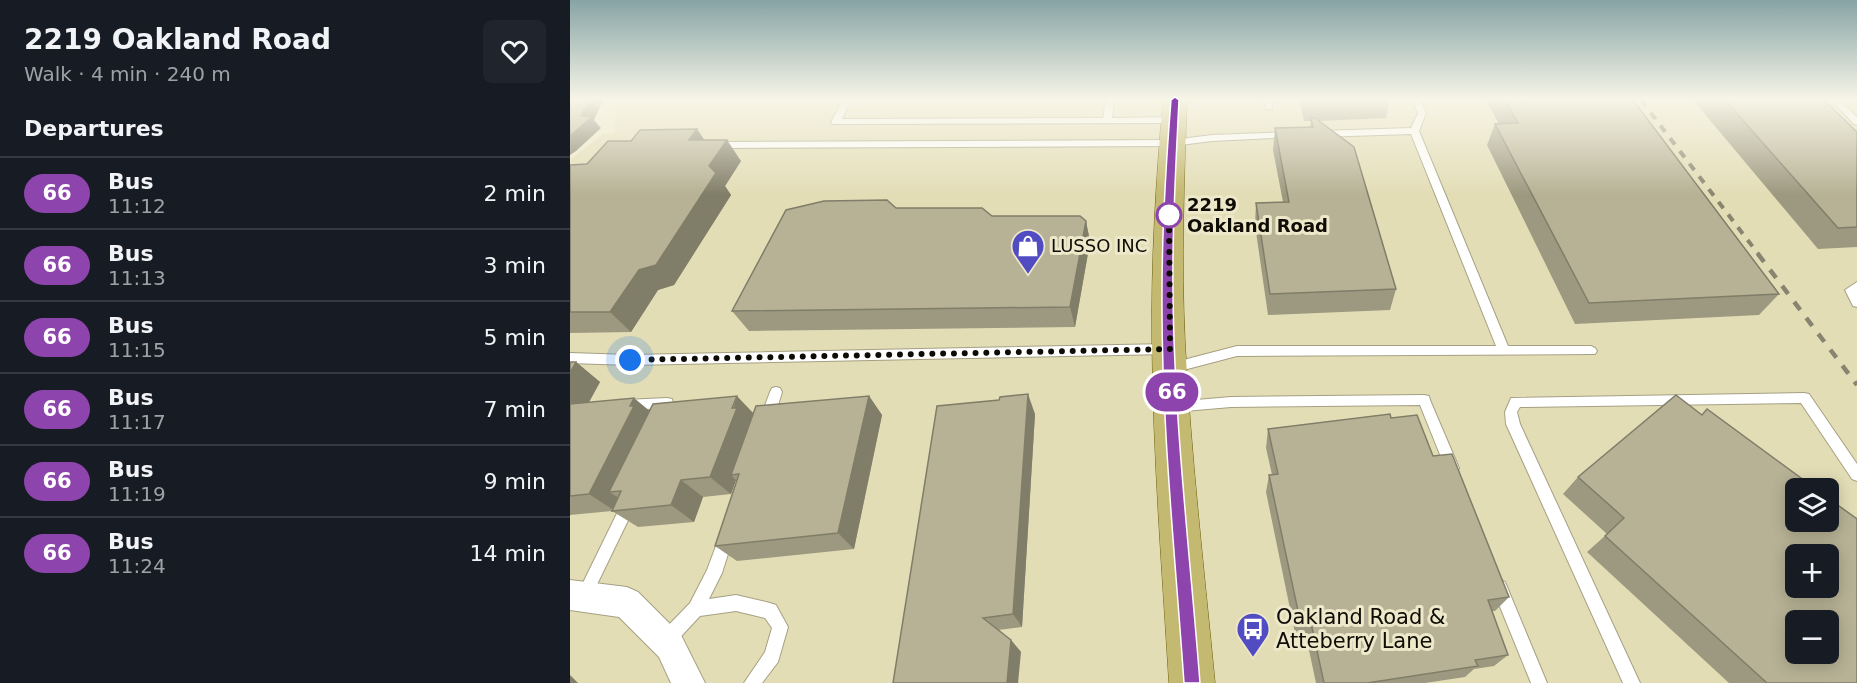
<!DOCTYPE html>
<meta charset="utf-8">
<style>
:root{--surface:#171b24;--page:#20242c;--text:#f1f3f6;--muted:#9ea1a6;--line:#363941}
body{margin:0;font-family:"DejaVu Sans",sans-serif;background:var(--page);color:var(--text);height:100vh;display:flex;flex-direction:column;font-size:22px;white-space:nowrap}
*{box-sizing:border-box;margin:0}
p{font-size:20px;color:var(--muted)}
.icon{flex:none;width:33px;height:33px;fill:none;stroke:currentColor;stroke-width:2;stroke-linecap:round;stroke-linejoin:round}
.map{position:relative;flex:1;overflow:hidden}
.side{display:flex;flex-direction:column;background:var(--surface);width:570px}
.side>*{flex:none}
.badge{padding:0 12px;border-radius:20px;font-size:21px;line-height:39px}
.buttons{position:absolute;left:1215px;top:478px;display:grid;gap:12px}
.buttons a{display:grid;place-items:center;width:54px;height:54px;border-radius:9px;background:var(--surface);box-shadow:0 3px 15px #0003;font-size:30px}
.you{position:absolute;width:30px;height:30px;margin:-15px;border:4px solid #fff;border-radius:50%;background:#1a73e8;box-shadow:0 0 0 9px #1a73e833}
.map>.badge{position:absolute;translate:-50% -50%;box-shadow:0 0 0 3px #fff}
h2{padding:0 24px;font-size:22px;line-height:54px}
.round{display:grid;place-items:center;flex:none;width:63px;height:63px;border-radius:9px;background:var(--page)}
.head{display:flex;align-items:center;justify-content:space-between;height:102px;padding:0 24px}
h1{font-size:28px;font-weight:600;line-height:45px}
ul{padding:0;list-style:none}
li{display:flex;align-items:center;gap:18px;height:72px;padding:0 24px;border-top:2px solid var(--line)}
li div{flex:1}
li b{display:block;font-size:22px}
li em{font-style:normal}
li .badge{min-width:66px;font-weight:700;text-align:center}
main{display:flex;flex:1;min-height:0}
.map>svg:first-child{display:block}
.built{fill:#e3ddb6;fill-rule:evenodd}
.lines{fill:none;stroke-linecap:round;stroke-linejoin:round}
.service-casing{stroke:#a5a083;stroke-width:2}
.minor-casing{stroke:#a5a083;stroke-width:2}
.primary-casing{stroke:#6a5e0c;stroke-width:1}
.service{fill:#fff;fill-rule:evenodd}
.minor{fill:#fff;fill-rule:evenodd}
.primary{fill:#c4b970;fill-rule:evenodd}
.rail-far1{stroke:#888470;stroke-width:4;stroke-dasharray:8 8;stroke-linecap:butt}
.rail{stroke:#888470;stroke-width:4.5;stroke-dasharray:10 10;stroke-linecap:butt}
.wall{fill:#9d9980}
.shaded-wall{fill:#807d68}
.building{fill:#b7b295;stroke:#807d68;stroke-width:1.5;fill-rule:evenodd}
.line{fill:#8e44ad;stroke:#fff;stroke-width:1.5}
.walk{stroke:#0e0c04;stroke-width:6;stroke-dasharray:0 10.8}
.stop-dot{fill:#fff;stroke:#8e44ad;stroke-width:3}
.labels{text-anchor:middle;stroke-width:6;stroke-linejoin:round;paint-order:stroke}
.stop-label{font-size:18px;font-weight:bold;fill:#0e0c04;stroke:#ede8ca;text-anchor:start}
.poi-label{font-size:18px;fill:#0e0c04;stroke:#ede8ca;text-anchor:start}
.near-poi-label{font-size:21px;fill:#0e0c04;stroke:#ede8ca;text-anchor:start}
</style>
<main>
<section class="side">
<div class="head"><div><h1>2219 Oakland Road</h1><p>Walk · 4 min · 240 m</p></div><a class="round"><svg class="icon" aria-label="heart" viewBox="0 0 24 24"><path d="M12 20l-8-8c-3-5 5-10 8-4 3-6 11-1 8 4z"/></svg></a></div>
<h2>Departures</h2>
<ul>
<li><span class="badge" style="background:#8e44ad;color:#fff">66</span><div><b>Bus</b><p>11:12</p></div><em>2 min</em></li>
<li><span class="badge" style="background:#8e44ad;color:#fff">66</span><div><b>Bus</b><p>11:13</p></div><em>3 min</em></li>
<li><span class="badge" style="background:#8e44ad;color:#fff">66</span><div><b>Bus</b><p>11:15</p></div><em>5 min</em></li>
<li><span class="badge" style="background:#8e44ad;color:#fff">66</span><div><b>Bus</b><p>11:17</p></div><em>7 min</em></li>
<li><span class="badge" style="background:#8e44ad;color:#fff">66</span><div><b>Bus</b><p>11:19</p></div><em>9 min</em></li>
<li><span class="badge" style="background:#8e44ad;color:#fff">66</span><div><b>Bus</b><p>11:24</p></div><em>14 min</em></li>
</ul>
</section>
<div class="map">
<svg width="1287" height="683" viewBox="0 0 1287 683">
<rect width="100%" height="100%" fill="#ede8ca"/>
<path class="built" d="M46 100H1287V683H0V160L33 134 45 133ZM1226 489H1258V522H1226ZM1226 555H1258V588H1226ZM1226 621H1258V654H1226Z"/>
<g class="lines">
<g class="service-casing">
<g id="service">
<polygon points="273,100 281,100 272,119 533,118 536,100 544,100 542,118 604,117 609,120 604,123 263,124 261,122"/>
<polygon points="694,100 702,100 702,109 696,109"/>
<polygon points="842,100 850,100 856,113 849,131 938,346 1021,346 1025,348 1027,351 1025,354 667,356 602,373 598,372 596,368 598,364 667,346 926,346 841,134 749,137 744,134 749,131 841,128 848,113"/>
<polygon points="1261,100 1270,100 1287,117 1287,125 1284,124"/>
<polygon points="720,132 725,135 723,137 642,141 603,146 146,148 141,145 146,142 603,140 642,135"/>
<polygon points="1287,282 1287,307 1283,306 1275,290"/>
<polygon points="599,344 603,346 605,349 603,352 599,354 60,365 0,363 0,353 60,355"/>
<polygon points="206,387 210,388 212,392 204,419 202,423 197,425 192,423 190,419 200,392 202,388"/>
<polygon points="1234,393 1239,394 1287,464 1287,481 1282,479 1231,403 950,407 947,412 950,424 1070,683 1053,683 936,424 935,412 941,398"/>
<polygon points="854,395 859,396 860,400 889,468 887,472 882,474 877,472 850,405 661,407 603,412 598,411 597,407 598,403 603,402 661,397"/>
<polygon points="97,398 102,399 103,403 102,407 97,408 55,410 50,409 49,405 50,401 55,400"/>
<polygon points="59,497 64,499 66,504 19,601 14,604 9,601 6,596 9,591 54,499"/>
<polygon points="157,528 162,530 164,535 152,573 139,599 166,595 200,603 206,605 218,627 208,662 192,683 174,683 195,652 202,628 195,618 166,611 130,616 102,646 96,648 90,646 88,640 90,634 120,603 137,570 152,530"/>
<polygon points="930,579 935,582 977,683 961,683 922,587 925,582"/>
</g>
</g>
<g class="minor-casing">
<polygon id="minor" points="0,580 57,587 68,592 111,635 135,683 101,683 89,657 49,617 0,610"/>
</g>
<g class="primary-casing">
<path id="primary" d="M593 100H617C614 181 611 261 615 342 621 456 634 569 645 683H599C592 569 583 455 582 341 581 261 586 180 593 100Z"/>
</g>
<use href="#service" class="service"/>
<use href="#minor" class="minor"/>
<use href="#primary" class="primary"/>
<polyline class="rail-far1" points="1071,100 1189,255"/>
<polyline class="rail" points="1188,254 1287,385"/>
</g>
<g class="wall">
<polygon points="729,100 820,100 816,118 748,121 826,289 820,310 698,315 685,225 686,203 713,202 703,150 705,128 740,127 741,121 734,121"/>
<polygon points="916,100 1063,100 1209,294 1189,315 1005,324 917,145 925,124 929,124"/>
<polygon points="1123,100 1254,100 1287,132 1287,247 1248,249"/>
<polygon points="134,140 171,161 155,186 161,195 104,285 88,290 61,332 0,333 0,165 17,164"/>
<polygon points="326,208 422,216 516,221 520,242 505,327 179,331 162,311"/>
<polygon points="0,362 6,362 30,382 19,402 80,411 183,413 299,396 312,415 284,549 167,561 145,546 167,481 166,480 161,494 133,497 124,522 68,527 42,511 0,515"/>
<polygon points="465,414 452,627 428,630 441,640 451,652 323,683"/>
<polygon points="1132,415 1287,683 1159,683 1017,552 1037,534 993,494 1008,477"/>
<polygon points="821,418 863,456 939,597 925,611 922,611 938,655 924,666 904,669 895,677 855,683 746,683 736,636 726,638 696,492 699,475 702,475 696,448 698,429"/>
</g>
<g class="shaded-wall">
<polygon points="19,100 33,100 24,120 31,128 6,151 0,155 0,136 11,116"/>
<polygon points="127,129 142,151 119,140"/>
<polygon points="157,140 171,161 155,186 161,195 104,285 88,290 61,332 40,312"/>
<polygon points="516,221 520,242 505,327 500,307"/>
<polygon points="6,362 30,382 7,424 0,419 0,373"/>
<polygon points="458,394 465,414 452,627 443,614"/>
<polygon points="167,396 185,415 161,475 166,480 161,494 140,477"/>
<polygon points="299,396 312,415 284,549 268,533"/>
<polygon points="64,398 87,417 51,491 39,492 51,499 45,511 19,494"/>
<polygon points="111,480 133,497 124,522 101,505"/>
<polygon points="441,640 451,652 448,683 437,683"/>
<polygon points="0,675 8,683 0,683"/>
</g>
<g class="building">
<polygon points="0,100 19,100 11,116 22,117 0,136"/>
<polygon points="935,100 1063,100 1209,294 1019,303 925,124 948,123"/>
<polygon points="1155,100 1254,100 1287,132 1287,227 1268,228"/>
<polygon points="745,118 784,147 826,289 700,294 686,203 719,202 705,128 743,127 741,119"/>
<polygon points="127,129 119,140 157,140 139,166 146,173 86,265 69,270 40,312 0,312 0,165 17,164 38,141 61,141 70,130"/>
<polygon points="317,200 326,208 412,208 422,216 510,216 516,221 500,307 162,311 216,210 254,201"/>
<polygon points="0,362 6,362 0,373"/>
<polygon points="458,394 443,614 413,618 441,640 437,683 323,683 367,406 429,400 430,397"/>
<path d="M1106 395 1132 415 1137 409 1246 489H1226V522H1258V498L1287 519V683H1197L1035 536 1054 518 1008 477ZM1226 555H1258V588H1226ZM1226 621H1258V654H1226Z"/>
<polygon points="167,396 162,408 167,408 140,477 111,480 101,505 42,511 51,491 39,492 83,404"/>
<polygon points="299,396 268,533 145,546 169,474 161,475 186,406"/>
<polygon points="64,398 60,406 64,406 19,494 0,496 0,404"/>
<polygon points="820,414 821,418 847,415 863,456 882,454 939,597 918,600 938,655 905,660 908,666 797,683 754,683 741,623 731,625 699,475 708,474 698,429"/>
</g>
<linearGradient id="sky" x2="0" y2="1"><stop stop-color="#87a4a5"/><stop offset="0.51" stop-color="#f7f5e7"/><stop offset="1" stop-color="#f7f5e7" stop-opacity="0"/></linearGradient>
<rect width="1287" height="195" fill="url(#sky)"/>
<path class="line" d="M605 97 609 100C606 164 602 227 603 291 604 422 620 553 630 683H614C605 553 591 422 592 291 592 227 596 163 601 100Z"/>
<g class="lines">
<polyline class="walk" points="60,360 600,349 599,215"/>
</g>
<defs>
<g id="shop-pin" transform="scale(1.725)"><path d="M0 17L-7.5 6A9.5 9.5 0 1 1 7.5 6Z" fill="#524cc3" stroke="#ede8ca"/><path d="M-5-2.5h2.3a2.7 3.5 0 0 1 5.4 0H5L5.5 6h-11ZM-1.5-2.5h3a1.5 2.3 0 0 0-3 0Z" fill="#fff"/></g>
<g id="bus-pin" transform="scale(1.725)"><path d="M0 17L-7.5 6A9.5 9.5 0 1 1 7.5 6Z" fill="#524cc3" stroke="#ede8ca"/><path d="M-5-6H5V4H4V6H2V4H-2V6H-4V4H-5ZM-3.5-4V0h7V-4ZM-3.5 1.2v1.5H-2V1.2ZM2 1.2v1.5H3.5V1.2Z" fill="#fff"/></g>
</defs>
<g fill-rule="evenodd">
<use href="#shop-pin" x="458" y="246"/>
<use href="#bus-pin" x="683" y="629"/>
</g>
<circle class="stop-dot" cx="599" cy="215" r="12"/>
<g class="labels">
<g class="stop-label">
<text x="617" y="211">2219<tspan x="617" dy="21">Oakland Road</tspan></text>
</g>
<g class="poi-label">
<text x="481" y="252">LUSSO INC</text>
</g>
<g class="near-poi-label">
<text x="706" y="624">Oakland Road &amp;<tspan x="706" dy="24">Atteberry Lane</tspan></text>
</g>
</g>
</svg>
<div class="buttons">
<a><svg class="icon" aria-label="layers" viewBox="0 0 24 24"><path d="M12 4l9 5-9 5-9-5zM3 14l9 5 9-5"/></svg></a>
<a>+</a>
<a>−</a>
</div>
<div class="you" style="left:60px;top:360px"></div>
<b class="badge" style="left:602px;top:392px;background:#8e44ad;color:#fff">66</b>
</div>
</main>
